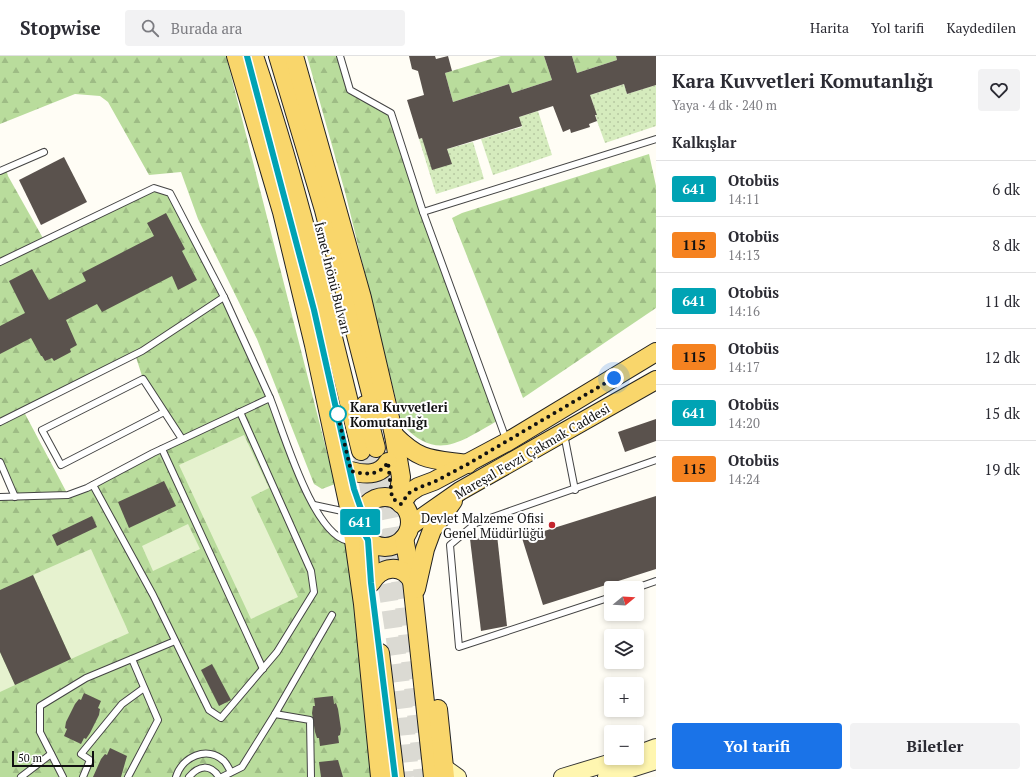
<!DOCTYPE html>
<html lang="tr">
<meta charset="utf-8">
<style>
:root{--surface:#fff;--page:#f2f2f3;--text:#2b2b33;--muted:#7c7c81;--line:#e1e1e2;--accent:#1a73e8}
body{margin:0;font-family:"PT Serif",serif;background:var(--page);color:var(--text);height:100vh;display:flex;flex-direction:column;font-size:15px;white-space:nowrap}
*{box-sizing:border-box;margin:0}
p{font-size:13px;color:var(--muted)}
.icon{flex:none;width:22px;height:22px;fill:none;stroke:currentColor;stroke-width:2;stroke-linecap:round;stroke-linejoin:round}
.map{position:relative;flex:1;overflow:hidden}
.details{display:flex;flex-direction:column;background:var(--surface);width:380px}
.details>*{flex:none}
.badge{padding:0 8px;border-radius:3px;font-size:14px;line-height:26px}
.needle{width:26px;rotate:72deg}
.controls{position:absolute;left:604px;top:525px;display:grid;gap:8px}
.controls a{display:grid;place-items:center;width:40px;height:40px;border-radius:4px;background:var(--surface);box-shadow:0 2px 6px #0003;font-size:20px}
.scale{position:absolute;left:12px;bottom:10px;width:82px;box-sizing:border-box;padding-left:4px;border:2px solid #111;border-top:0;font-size:11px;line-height:14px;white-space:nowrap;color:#111;-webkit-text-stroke:3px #fff;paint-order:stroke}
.you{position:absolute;width:20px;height:20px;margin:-10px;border:3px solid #fff;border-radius:50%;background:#1a73e8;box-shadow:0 0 0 6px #1a73e833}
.map>.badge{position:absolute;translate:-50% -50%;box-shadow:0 0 0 2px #fff}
h2{padding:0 16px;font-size:15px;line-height:36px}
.round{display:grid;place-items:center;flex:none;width:42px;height:42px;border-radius:4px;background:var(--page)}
.overview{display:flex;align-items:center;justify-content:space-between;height:68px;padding:0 16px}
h1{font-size:19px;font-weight:700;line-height:30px}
.button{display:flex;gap:8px;margin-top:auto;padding:8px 16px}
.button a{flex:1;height:46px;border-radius:4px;background:var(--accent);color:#fff;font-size:16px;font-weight:700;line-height:46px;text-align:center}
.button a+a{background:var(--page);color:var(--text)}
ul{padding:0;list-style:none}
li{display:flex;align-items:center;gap:12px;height:56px;padding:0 16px;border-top:1px solid var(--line)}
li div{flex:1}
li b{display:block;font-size:15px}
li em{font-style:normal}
li .badge{min-width:44px;font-weight:700;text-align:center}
header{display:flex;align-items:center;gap:24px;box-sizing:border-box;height:56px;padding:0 20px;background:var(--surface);border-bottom:1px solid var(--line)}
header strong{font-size:19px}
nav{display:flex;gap:22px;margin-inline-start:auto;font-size:14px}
.search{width:280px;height:36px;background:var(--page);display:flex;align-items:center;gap:10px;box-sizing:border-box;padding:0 14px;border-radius:4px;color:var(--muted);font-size:15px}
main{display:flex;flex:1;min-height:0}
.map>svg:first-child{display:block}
.grass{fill:url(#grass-dots)}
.forest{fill:url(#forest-firs);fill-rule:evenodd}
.pitch{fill:#e6f2cf}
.building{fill:#5a524d}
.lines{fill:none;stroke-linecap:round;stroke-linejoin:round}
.primary-tunnel{stroke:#dbdad3;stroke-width:18;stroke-dasharray:18 9;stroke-linecap:butt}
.lane-casing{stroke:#444;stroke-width:8}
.secondary-casing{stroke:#333;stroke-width:18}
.primary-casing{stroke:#222;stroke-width:20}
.lane{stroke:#fff;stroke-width:6}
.secondary{stroke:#fff6b0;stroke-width:16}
.primary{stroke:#f9d66b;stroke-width:18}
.line-casing{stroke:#fff;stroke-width:9}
.line{stroke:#00a3b4;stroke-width:6}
.walk{stroke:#111;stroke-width:4;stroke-dasharray:0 7.2}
.stop-dot{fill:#fff;stroke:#00a3b4;stroke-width:2}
.poi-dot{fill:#c4262e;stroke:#fff;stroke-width:1.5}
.labels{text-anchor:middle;stroke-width:4;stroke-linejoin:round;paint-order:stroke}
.street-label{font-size:13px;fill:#111;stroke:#fff}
.stop-label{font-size:13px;font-weight:bold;fill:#111;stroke:#fff;text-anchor:start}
.poi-label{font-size:13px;fill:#111;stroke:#fff;text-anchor:end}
</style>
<header>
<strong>Stopwise</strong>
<div class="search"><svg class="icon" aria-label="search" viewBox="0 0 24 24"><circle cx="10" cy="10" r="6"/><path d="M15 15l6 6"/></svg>Burada ara</div>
<nav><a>Harita</a><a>Yol tarifi</a><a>Kaydedilen</a></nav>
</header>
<main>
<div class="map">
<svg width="656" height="721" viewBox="0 0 656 721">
<defs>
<pattern id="grass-dots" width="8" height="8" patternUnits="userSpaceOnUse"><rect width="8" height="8" fill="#d5ebbd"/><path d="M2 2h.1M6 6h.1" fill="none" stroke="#b6c8a1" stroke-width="1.8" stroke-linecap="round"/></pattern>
<pattern id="forest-firs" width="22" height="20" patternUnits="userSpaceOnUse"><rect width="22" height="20" fill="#b9dc9c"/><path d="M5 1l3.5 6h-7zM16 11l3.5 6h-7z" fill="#9ebc85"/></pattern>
</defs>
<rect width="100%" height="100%" fill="#fffdf5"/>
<g class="grass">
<polygon points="624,28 627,38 656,29 656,70 605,87 597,65 592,44 584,41"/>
<polygon points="538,55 552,99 493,119 481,83 522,71 519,61"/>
<polygon points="422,82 451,108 447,93 473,86 484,123 436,138 419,83"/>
</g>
<g class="forest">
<polygon points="0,0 226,0 335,428 322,433 314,428 257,283 198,163 181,116 149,119 108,46 100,40 75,38 0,68"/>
<path d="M307 0H339L350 34 391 57 499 364C461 385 437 407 402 368L345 136Z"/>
<polygon points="501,0 544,0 552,24 512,37 509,28 453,46 445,17"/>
<polygon points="572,0 616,0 617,4 577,17"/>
<polygon points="649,98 656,130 656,252 523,342 452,162 462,157"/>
<path d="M6 113 8 120 44 184 154 132 170 137 270 342 300 424 330 473 346 485 380 721H0V441H14L0 406V115ZM135 298 143 323 182 383 68 439 23 354Z"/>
</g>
<g class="pitch">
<polygon points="244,379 269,432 251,441 298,541 251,563 179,409"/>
<polygon points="188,468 200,493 153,515 142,490"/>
<polygon points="91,493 129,577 71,603 33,519"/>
<polygon points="0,596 15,629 0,636"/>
</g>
<g class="building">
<polygon points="409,0 435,0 436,3 448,0 452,15 445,17 453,46 509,28 512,37 552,24 544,0 572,0 577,17 617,4 616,0 656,0 656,29 627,38 624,28 590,39 597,59 595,59 597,65 589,68 590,71 571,77 570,73 563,76 553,50 519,61 522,70 447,93 452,108 432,114 422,82 419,83 407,44 424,39 418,15 412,13"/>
<polygon points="64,101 87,146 41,169 19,124"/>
<polygon points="166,157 185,193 182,195 197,224 178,234 172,220 102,256 97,248 66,264 77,289 70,293 71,296 54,305 52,302 45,305 42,300 41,300 31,282 0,298 0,270 25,257 9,225 32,213 49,244 86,225 82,217 154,180 147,167"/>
<polygon points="656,363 656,385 625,396 618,376"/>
<polygon points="164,425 176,450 129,472 118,446"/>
<polygon points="656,440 656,513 543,549 522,482"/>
<polygon points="92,460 97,471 57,490 52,479"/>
<polygon points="497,479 507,570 481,575 470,483"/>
<polygon points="33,519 71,603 15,629 0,596 0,534"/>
<polygon points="212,608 231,644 219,650 201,614"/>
<polygon points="84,637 101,645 98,652 100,653 99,659 90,677 86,683 84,682 81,688 64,680 67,673 65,672 66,666 75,648 79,643 81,644"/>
<polygon points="333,640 334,648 336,647 338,653 341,673 340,679 338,680 339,687 320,690 319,682 317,682 315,676 312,657 313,650 315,650 314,642"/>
<polygon points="110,692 127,700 121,721 93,721 101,703 105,698 107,699"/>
<polygon points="338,704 343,721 321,721 319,706"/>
</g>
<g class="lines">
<g class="primary-tunnel">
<polyline points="376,392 391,466 404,550 423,721"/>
<path d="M361 395C384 502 402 611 410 721"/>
</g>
<g class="lane-casing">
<g id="lane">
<polyline points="340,0 350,34 391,57 423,156 506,383"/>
<polyline points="0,115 44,96"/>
<polyline points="423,156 656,83"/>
<polyline points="0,206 154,132 170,137 224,241"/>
<polyline points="164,356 61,409 42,374 143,323 182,383"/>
<polyline points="0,366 142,295 224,241 270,342"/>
<polyline points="564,378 575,434"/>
<polyline points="162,393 263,613"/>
<polyline points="0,406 15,441"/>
<polyline points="93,429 153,539 209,654 221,662 277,596 314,536 311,515 240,356"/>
<path d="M0 441 68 439 87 432 153 397 270 342C282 371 314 485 351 485"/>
<polyline points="314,449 361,459"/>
<polyline points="636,532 656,525"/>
<polyline points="611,541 459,591 450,489 476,467 656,404"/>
<polyline points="21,721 51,698"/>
<polyline points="63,721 40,676 40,650 86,622 175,585"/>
<polyline points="83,721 90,704 81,698 122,648 144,632"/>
<polyline points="128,721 158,664 132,603"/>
<path d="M176 721C182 701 207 689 224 705 227 708 229 713 231 716"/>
<path d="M189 721C199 709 210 708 219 721"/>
<polyline points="222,721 242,711 275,658"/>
<polyline points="311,721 310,664 275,658 332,559"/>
</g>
</g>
<g class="secondary-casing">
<g id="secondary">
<polyline points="637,698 656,691"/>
<polyline points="444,711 458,721"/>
<polyline points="562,721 625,702"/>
<polyline points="606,721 656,705"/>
</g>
</g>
<g class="primary-casing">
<g id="primary">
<polyline points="236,0 282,156 314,289 350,456 363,548 380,721"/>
<path d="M254 0C298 129 328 263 361 395"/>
<polyline points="278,0 324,154 377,361"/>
<polyline points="294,0 362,242 394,379 401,421 398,445"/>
<polyline points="365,349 376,392"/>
<path d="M394 379C421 406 431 403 468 408"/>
<path d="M351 415C365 419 380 420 388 406"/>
<circle cx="385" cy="466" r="25"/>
<polyline points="401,448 409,437 418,431 434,425 507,386 656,296"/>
<polyline points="410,470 460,435 656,324"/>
<polyline points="404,482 412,525 433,721"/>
<polyline points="368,484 371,526"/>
<path d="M371 527C381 510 402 507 412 525"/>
<polyline points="416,533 425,493 432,474 453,445"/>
<polyline points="380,597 395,721"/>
<polyline points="438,653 445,721"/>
</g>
</g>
<use href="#lane" class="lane"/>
<use href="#secondary" class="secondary"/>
<use href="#primary" class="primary"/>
</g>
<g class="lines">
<g class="line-casing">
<polyline id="line" points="247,0 314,254 354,433 362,456 361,472 368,484 371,527 395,721"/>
</g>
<use href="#line" class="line"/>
<path class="walk" d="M338 358 337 356 351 415C365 419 380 420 388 406L392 442 401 448 409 437 418 432 434 426 468 408 614 322"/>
</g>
<circle class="stop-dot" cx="338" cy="358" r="8"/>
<circle class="poi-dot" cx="552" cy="469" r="4"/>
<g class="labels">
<g class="street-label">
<text transform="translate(333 222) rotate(76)" y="5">İsmet İnönü Bulvarı</text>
<text transform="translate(532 395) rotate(-30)" y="5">Mareşal Fevzi Çakmak Caddesi</text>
</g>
<g class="stop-label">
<text x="350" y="356">Kara Kuvvetleri<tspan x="350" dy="15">Komutanlığı</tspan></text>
</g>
<g class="poi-label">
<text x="544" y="467">Devlet Malzeme Ofisi<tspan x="544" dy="15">Genel Müdürlüğü</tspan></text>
</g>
</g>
</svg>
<div class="controls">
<a><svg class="needle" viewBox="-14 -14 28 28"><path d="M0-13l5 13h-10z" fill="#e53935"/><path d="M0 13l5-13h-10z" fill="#7c7c81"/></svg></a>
<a><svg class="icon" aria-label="layers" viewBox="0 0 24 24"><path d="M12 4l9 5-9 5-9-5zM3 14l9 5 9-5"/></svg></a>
<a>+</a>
<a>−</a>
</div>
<div class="scale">50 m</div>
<div class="you" style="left:614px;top:322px"></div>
<b class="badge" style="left:360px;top:466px;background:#00a3b4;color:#fff">641</b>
</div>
<section class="details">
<div class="overview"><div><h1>Kara Kuvvetleri Komutanlığı</h1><p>Yaya · 4 dk · 240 m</p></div><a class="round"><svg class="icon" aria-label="heart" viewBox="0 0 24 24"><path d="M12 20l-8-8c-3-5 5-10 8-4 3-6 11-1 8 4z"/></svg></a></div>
<h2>Kalkışlar</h2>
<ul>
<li><span class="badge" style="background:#00a3b4;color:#fff">641</span><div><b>Otobüs</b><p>14:11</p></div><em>6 dk</em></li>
<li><span class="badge" style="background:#f58220;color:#111">115</span><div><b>Otobüs</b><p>14:13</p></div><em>8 dk</em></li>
<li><span class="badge" style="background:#00a3b4;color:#fff">641</span><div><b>Otobüs</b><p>14:16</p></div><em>11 dk</em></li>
<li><span class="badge" style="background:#f58220;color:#111">115</span><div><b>Otobüs</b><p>14:17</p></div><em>12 dk</em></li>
<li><span class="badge" style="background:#00a3b4;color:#fff">641</span><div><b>Otobüs</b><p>14:20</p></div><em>15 dk</em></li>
<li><span class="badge" style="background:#f58220;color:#111">115</span><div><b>Otobüs</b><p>14:24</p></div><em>19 dk</em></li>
</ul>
<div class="button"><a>Yol tarifi</a><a>Biletler</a></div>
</section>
</main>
